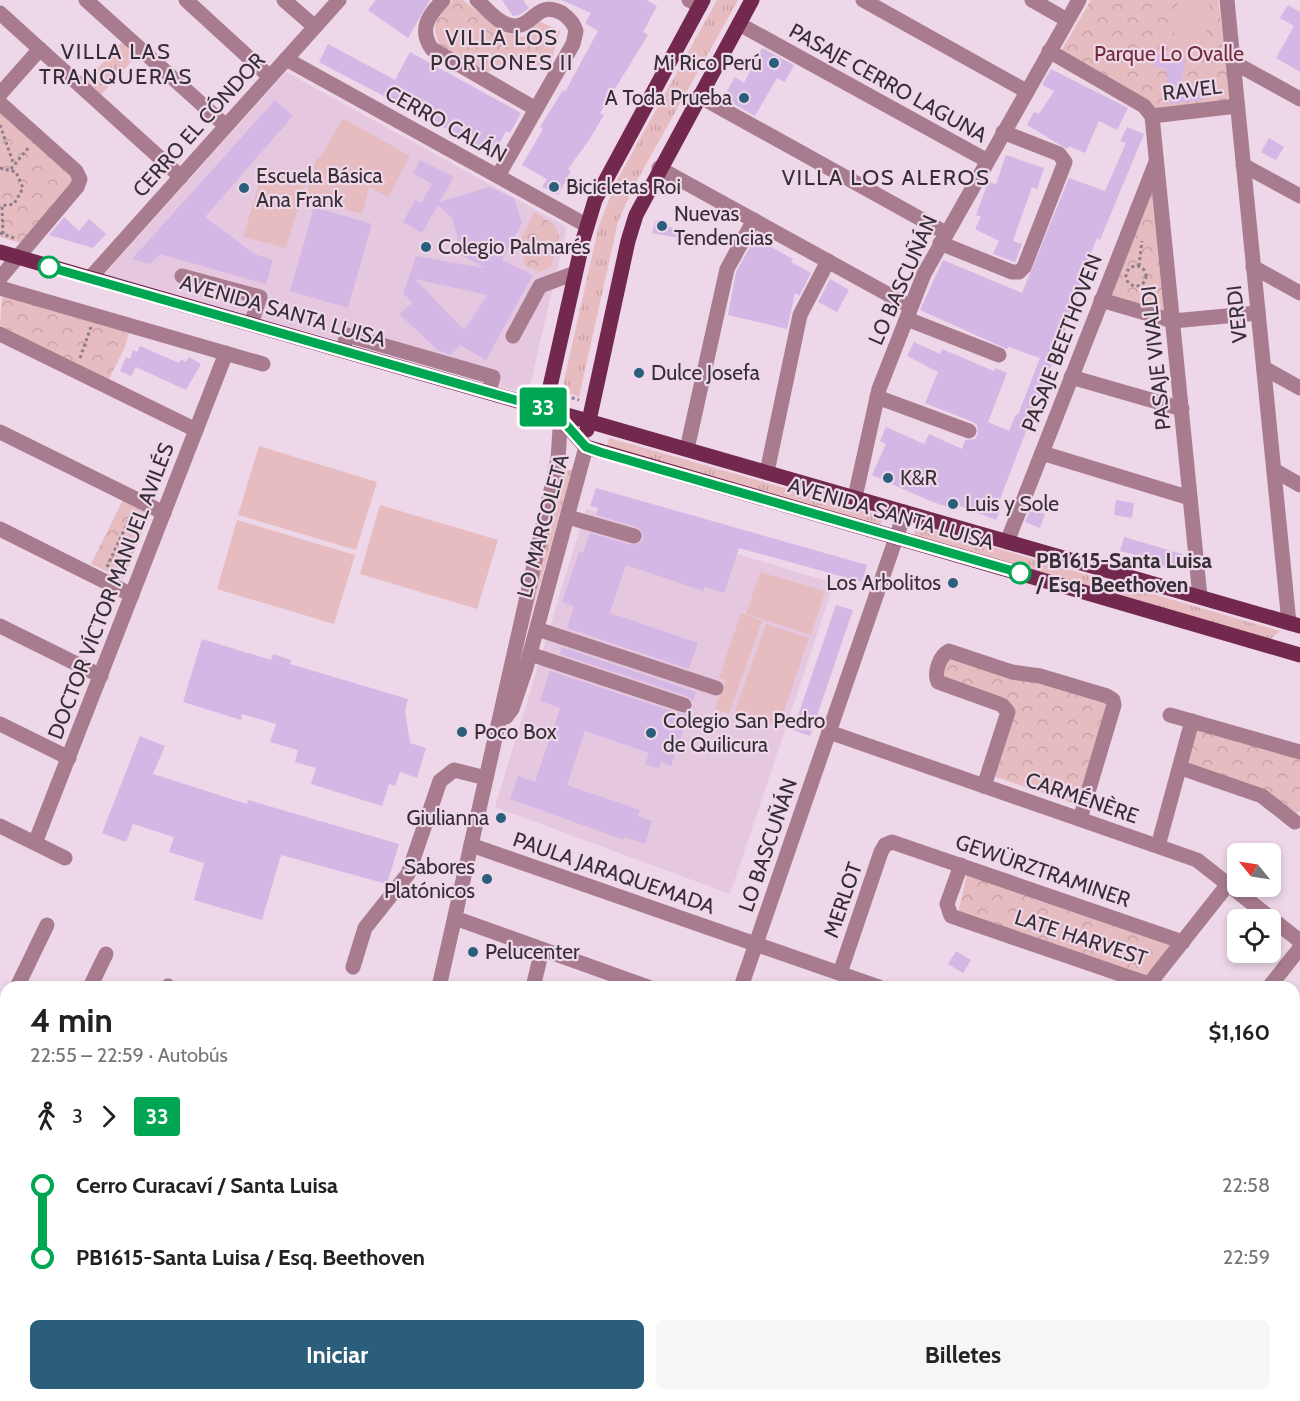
<!DOCTYPE html>
<html lang="es">
<meta charset="utf-8">
<style>
:root{--surface:#fff;--page:#f6f6f6;--text:#222;--muted:#767676;--accent:#2a5e7a}
body{margin:0;font-family:Cabin,sans-serif;background:var(--page);color:var(--text);height:100vh;display:flex;flex-direction:column;font-size:22px;white-space:nowrap}
*{box-sizing:border-box;margin:0}
p{font-size:20px;color:var(--muted)}
.icon{flex:none;width:33px;height:33px;fill:none;stroke:currentColor;stroke-width:2;stroke-linecap:round;stroke-linejoin:round}
.map{position:relative;flex:1;overflow:hidden}
.sheet{position:absolute;left:0px;top:981px;width:1300px;height:420px;display:flex;flex-direction:column;background:var(--surface);border-radius:18px 18px 0 0;box-shadow:0 3px 9px #0003}
.sheet>*{flex:none}
.badge{padding:0 12px;border-radius:4px;font-size:21px;line-height:39px}
.needle{width:39px;rotate:300deg}
.fabs{position:absolute;left:1227px;top:843px;display:grid;gap:12px}
.fabs a{display:grid;place-items:center;width:54px;height:54px;border-radius:9px;background:var(--surface);box-shadow:0 3px 9px #0003;font-size:30px}
.map>.badge{position:absolute;translate:-50% -50%;box-shadow:0 0 0 3px #fff}
.legs{display:flex;align-items:center;gap:9px;height:66px;padding:0 30px;font-size:20px}
.legs p{margin-inline-start:auto}
.summary{display:flex;align-items:center;justify-content:space-between;height:102px;padding:0 30px}
h1{font-size:33px;font-weight:700;line-height:45px}
.primary-button{display:flex;gap:12px;margin-top:auto;padding:12px 30px}
.primary-button a{flex:1;height:69px;border-radius:9px;background:var(--accent);color:#fff;font-size:24px;font-weight:700;line-height:69px;text-align:center}
.primary-button a+a{background:var(--page);color:var(--text)}
ul{padding:0 30px;list-style:none}
li{display:flex;align-items:center;gap:21px;height:72px;font-size:22px}
li i{display:grid;place-items:center;width:9px;height:100%;margin:0 8px;background:currentColor}
li i::after{content:'';width:15px;height:15px;margin:-8px;border:4px solid;border-radius:50%;background:var(--surface)}
li p{margin-inline-start:auto}
li:first-child i{background:linear-gradient(#0000 50%,currentColor 0)}
li:last-child i{background:linear-gradient(currentColor 50%,#0000 0)}
.map>svg:first-child{display:block}
.built{fill:#e5c8df}
.grass{fill:url(#grass-tufts)}
.park{fill:url(#park-crowns)}
.garden{fill:#e7bcc0}
.building{fill:#d4b7e5;fill-rule:evenodd}
.lines{fill:none;stroke-linecap:round;stroke-linejoin:round}
.path{stroke:#8d7e8a;stroke-width:3;stroke-dasharray:3 3;stroke-linecap:butt}
.minor{stroke:#a87c8e;stroke-width:15}
.major{stroke:#72294d;stroke-width:15}
.line-1-casing{stroke:#fff;stroke-width:14}
.line-1{stroke:#00a651;stroke-width:9}
.poi-dot{fill:#2a5e7a;stroke:#edd7e8;stroke-width:2}
.stop-1-dot{fill:#fff;stroke:#00a651;stroke-width:3}
.labels{text-anchor:middle;stroke-width:4.5;stroke-linejoin:round;paint-order:stroke}
.park-label{font-size:21px;fill:#732c38;stroke:#edd7e8}
.poi-label{font-size:21px;fill:#372e35;stroke:#edd7e8;text-anchor:start}
.street-label{font-size:21px;fill:#372e35;stroke:#edd7e8}
.stop-label{font-size:21px;font-weight:bold;fill:#372e35;stroke:#edd7e8;text-anchor:start}
.neighbourhood-label{font-size:22px;letter-spacing:1.5px;fill:#372e35;stroke:#edd7e8}
</style>
<div class="map">
<svg width="1300" height="1401" viewBox="0 0 1300 1401">
<defs>
<pattern id="grass-tufts" width="24" height="20" patternUnits="userSpaceOnUse" patternTransform="scale(1.5)"><rect width="24" height="20" fill="#e7bcc0"/><path d="M3 7l-1-3M5 7V3M7 7l1-3M15 17l-1-3M17 17v-4M19 17l1-3" fill="none" stroke="#c7a2a6"/></pattern>
<pattern id="park-crowns" width="20" height="18" patternUnits="userSpaceOnUse" patternTransform="scale(1.5)"><rect width="20" height="18" fill="#e7bcc0"/><path d="M2 6a3 3 0 1 1 6 0M12 15a3 3 0 1 1 6 0" fill="none" stroke="#c7a2a6"/></pattern>
</defs>
<rect width="100%" height="100%" fill="#edd7e8"/>
<g class="built">
<polygon points="286,72 567,227 528,394 104,275"/>
<polygon points="586,509 834,583 730,894 495,807"/>
</g>
<g class="grass">
<polygon points="717,0 738,0 635,184 618,222 579,397 562,390 599,225 617,180"/>
<polygon points="124,40 139,53 99,97 84,83"/>
<polygon points="609,438 883,516 880,527 606,450"/>
<polygon points="562,469 572,470 523,645"/>
<polygon points="917,525 1280,631 1269,640 913,537"/>
</g>
<g class="park">
<path d="M453 0H463L505 33 523 37 539 21 560 31 550 66 540 70 532 62 485 72 440 47C431 20 433 20 453 0Z"/>
<polygon points="1091,0 1218,0 1232,100 1155,110 1061,51"/>
<polygon points="0,109 71,172 75,180 21,243 0,237"/>
<polygon points="1153,185 1165,312 1106,297"/>
<path d="M534 212C568 231 560 232 551 267L541 272 525 265 520 241Z"/>
<polygon points="2,295 129,333 125,347 109,379 0,325"/>
<polygon points="123,500 150,514 123,579 91,564"/>
<polygon points="945,657 1109,703 1078,805 993,776 1015,707 941,680"/>
<polygon points="1195,728 1300,756 1300,811 1296,813 1186,765"/>
<polygon points="967,874 1173,945 1143,978 958,913"/>
</g>
<g class="garden">
<polygon points="1178,0 1210,0 1205,46 1173,42"/>
<polygon points="343,118 410,156 388,197 369,187 362,214 305,199 317,157 320,158"/>
<polygon points="264,166 307,178 286,248 243,237"/>
<polygon points="259,446 377,482 356,550 238,515"/>
<polygon points="380,505 498,540 477,609 360,574"/>
<polygon points="237,520 355,555 334,624 217,589"/>
<polygon points="760,572 825,591 811,635 746,614"/>
<polygon points="741,613 762,621 729,714 715,709 725,680 719,678"/>
<polygon points="766,624 809,638 779,726 735,710"/>
</g>
<g class="building">
<polygon points="376,0 430,0 408,38 368,10"/>
<polygon points="502,0 523,0 529,8 519,15 513,16"/>
<polygon points="561,0 646,0 657,6 643,32 648,35 600,113 604,115 589,140 568,169 571,171 558,195 542,187 547,179 522,165 543,129 540,127 563,90 565,92 598,31 585,23 591,13"/>
<polygon points="1288,5 1300,12 1300,72 1276,58 1294,26 1280,18"/>
<polygon points="328,44 395,80 410,52 521,113 510,133 506,131 494,154 319,62"/>
<polygon points="762,48 794,65 785,82 777,78 755,116 723,98 735,77 744,83"/>
<polygon points="1158,53 1186,57 1181,85 1201,83 1202,100 1170,104 1166,68 1154,68"/>
<polygon points="1051,69 1128,108 1117,130 1099,121 1085,153 1069,146 1067,149 1027,125 1034,112 1039,114 1054,91 1042,85"/>
<polygon points="275,100 293,116 205,217 254,254 273,260 266,284 160,254 150,264 132,259"/>
<polygon points="1127,127 1144,134 1100,240 1097,238 1088,260 1092,261 1084,281 998,504 1002,506 996,520 958,505 957,510 930,501 872,475 886,444 880,441 886,427 924,444 929,434 962,449 965,440 975,439 978,434 977,425 973,422 925,403 938,372 907,356 914,342 940,354 942,349 994,371 995,368 1007,373 988,422 1009,431 1016,414 1018,415 1040,358 1009,347 1007,349 920,310 943,260 1022,293 1069,178 1105,191 1126,143 1120,141"/>
<polygon points="1269,138 1284,147 1276,160 1261,152"/>
<polygon points="1006,155 1044,168 1037,189 1032,187 1013,241 1022,244 1015,262 993,254 999,241 975,229 981,217 976,215 988,182 996,184"/>
<path d="M420 160 454 177 439 202 489 187 514 198 522 223 502 260 533 275 486 360 460 345 451 355 439 351 399 314 413 302 403 294 416 256 485 268 461 255 453 219 438 205 422 233 403 222 415 200 421 203 432 184 413 173ZM415 279 487 295 464 330Z"/>
<polygon points="314,207 372,224 348,308 290,291"/>
<polygon points="64,217 79,231 89,219 106,234 93,248 49,235"/>
<polygon points="656,220 691,237 689,240 652,233"/>
<polygon points="755,238 793,259 791,262 811,273 799,296 795,293 787,329 728,315 736,272"/>
<polygon points="830,279 849,290 837,312 818,302"/>
<polygon points="140,346 179,363 181,359 186,362 189,357 201,364 186,390 136,367 131,376 120,371 126,357 130,359 133,350 137,352"/>
<polygon points="596,488 867,565 862,582 739,548 724,593 705,587 703,591 626,565 610,613 698,643 689,669 567,628 574,606 562,602 579,552 583,553 590,533 632,545 640,543 643,538 641,530 637,527 596,515 598,508 590,506"/>
<polygon points="1116,500 1134,503 1132,518 1114,515"/>
<polygon points="1031,509 1045,514 1040,528 1025,522"/>
<polygon points="1124,537 1182,554 1178,570 1158,565 1159,561 1120,551"/>
<polygon points="836,605 853,610 810,736 793,730"/>
<polygon points="202,639 271,660 273,654 291,660 290,664 408,699 405,710 410,743 426,748 417,778 400,772 395,786 389,784 382,806 311,784 316,768 295,762 298,750 270,742 276,724 242,714 241,720 183,702"/>
<polygon points="562,647 696,692 693,701 687,696 560,654"/>
<polygon points="550,671 681,714 689,713 671,766 661,762 659,769 645,764 649,753 585,731 567,785 640,810 638,816 652,821 645,844 625,837 624,840 510,799 518,776 535,782 560,708 540,701"/>
<polygon points="140,736 165,746 153,774 247,804 248,800 399,844 387,884 281,855 262,920 194,900 204,863 169,852 174,837 133,824 126,842 102,833"/>
<polygon points="956,951 971,960 963,973 948,964"/>
</g>
<g class="lines">
<g class="path">
<polyline points="0,125 14,165"/>
<polyline points="0,168 16,172 23,188 14,204 0,206"/>
<polyline points="11,169 29,147"/>
<polyline points="2,207 3,234"/>
<polyline points="0,233 14,238"/>
<circle cx="1136" cy="276" r="10"/>
<polyline points="1139,266 1142,241"/>
<polyline points="80,358 91,327"/>
<polyline points="566,396 579,400"/>
<polyline points="107,567 132,513"/>
</g>
<g class="minor">
<polyline points="86,0 226,126"/>
<polyline points="186,0 270,77"/>
<polyline points="284,0 315,27"/>
<path d="M443 0C429 15 418 29 432 49L536 109"/>
<path d="M477 0C487 9 501 27 516 26 534 25 537 0 562 13 569 18 574 23 576 31L573 44 498 176"/>
<polyline points="689,0 700,6"/>
<polyline points="863,0 1026,91"/>
<polyline points="1032,0 1067,20"/>
<polyline points="1227,0 1289,623"/>
<polyline points="0,13 181,177"/>
<polyline points="739,24 986,160"/>
<polyline points="1049,51 1144,106 1152,116 1200,597"/>
<polyline points="286,59 586,225"/>
<polyline points="1233,62 1300,99"/>
<polyline points="0,94 40,49"/>
<polyline points="699,96 946,233"/>
<polyline points="0,103 76,171 80,179 77,187 0,278"/>
<polyline points="1152,116 1237,106"/>
<polyline points="1243,165 1300,196"/>
<polyline points="659,168 911,307"/>
<polyline points="940,243 1012,272 1019,272 1024,267 1065,162 1059,154 1003,132"/>
<polyline points="1253,267 1300,293"/>
<polyline points="182,276 260,297 251,324"/>
<polyline points="90,278 339,0"/>
<polyline points="0,288 263,364"/>
<polyline points="1101,300 1173,321 1258,313"/>
<polyline points="907,319 999,355"/>
<polyline points="0,334 196,430"/>
<polyline points="513,336 540,286 575,273"/>
<polyline points="343,350 347,335 493,377 489,392"/>
<polyline points="1264,368 1300,388"/>
<polyline points="1071,377 1182,409"/>
<polyline points="877,397 969,431"/>
<polyline points="0,432 164,513"/>
<polyline points="687,449 727,269 754,220"/>
<polyline points="1042,453 1190,498"/>
<polyline points="1274,470 1300,485"/>
<polyline points="767,472 800,315 828,261"/>
<polyline points="855,497 879,389 924,274 1079,0"/>
<polyline points="568,517 634,536"/>
<polyline points="0,529 132,595"/>
<polyline points="1007,542 1156,162"/>
<polyline points="0,626 101,676"/>
<polyline points="537,629 716,688"/>
<polyline points="530,654 684,705"/>
<polyline points="1170,715 1300,752"/>
<polyline points="506,717 512,709 526,668 586,447"/>
<polyline points="0,724 69,758"/>
<polyline points="829,732 1197,860 1300,941"/>
<polyline points="1181,768 1262,796 1295,822"/>
<path d="M984 786 1008 712 1002 705 938 682C934 673 939 656 949 651L1012 672 1040 676 1107 696 1113 700 1114 705 1080 819"/>
<polyline points="0,826 65,858"/>
<polyline points="35,843 226,353"/>
<polyline points="471,845 879,987"/>
<polyline points="1158,846 1192,721"/>
<polyline points="961,865 947,904 951,916 1149,984 1229,883"/>
<polyline points="455,918 648,987"/>
<polyline points="353,967 365,928 408,874 440,781 454,770 486,778"/>
<polyline points="840,973 881,852 885,845 892,842 1183,942"/>
<polyline points="17,987 47,925"/>
<polyline points="90,987 106,954"/>
<polyline points="168,987 168,986"/>
<polyline points="439,987 558,459 560,429 554,411"/>
<polyline points="533,987 542,950"/>
<polyline points="741,987 905,512"/>
<polyline points="1269,987 1300,948"/>
<polyline points="0,1021 6,1009"/>
<polyline points="0,1048 6,1051"/>
<polyline points="1294,1080 1300,1073"/>
<polyline points="1294,1102 1300,1107"/>
<polyline points="0,1158 6,1135"/>
<polyline points="1294,1208 1300,1213"/>
<polyline points="0,1263 6,1264"/>
<polyline points="0,1331 6,1332"/>
<polyline points="1294,1351 1300,1345"/>
<polyline points="278,1395 300,1400"/>
<polyline points="403,1395 428,1401"/>
<polyline points="805,1395 830,1401 839,1395"/>
<polyline points="1095,1395 1102,1401"/>
<polyline points="1207,1395 1214,1401"/>
<polyline points="79,1401 81,1395"/>
<polyline points="150,1401 151,1395"/>
<polyline points="342,1401 344,1395"/>
<polyline points="612,1401 614,1395"/>
<polyline points="694,1401 695,1395"/>
<polyline points="938,1401 942,1395"/>
<polyline points="1036,1401 1041,1395"/>
<polyline points="1249,1401 1255,1395"/>
</g>
<g class="major">
<polyline points="703,0 595,200 583,240 549,391 554,411 586,447 1300,655"/>
<polyline points="0,252 1300,626"/>
<polyline points="587,430 628,241 636,215 752,0"/>
</g>
</g>
<g class="lines">
<g class="line-1-casing">
<polyline id="line-1" points="49,267 554,411 586,447 600,452 1020,573"/>
</g>
<use href="#line-1" class="line-1"/>
</g>
<g class="poi-dot">
<circle cx="774" cy="63" r="6"/>
<circle cx="744" cy="98" r="6"/>
<circle cx="554" cy="187" r="6"/>
<circle cx="244" cy="188" r="6"/>
<circle cx="662" cy="226" r="6"/>
<circle cx="426" cy="247" r="6"/>
<circle cx="639" cy="373" r="6"/>
<circle cx="888" cy="478" r="6"/>
<circle cx="953" cy="504" r="6"/>
<circle cx="953" cy="583" r="6"/>
<circle cx="462" cy="732" r="6"/>
<circle cx="651" cy="733" r="6"/>
<circle cx="501" cy="818" r="6"/>
<circle cx="487" cy="879" r="6"/>
<circle cx="473" cy="952" r="6"/>
</g>
<g class="stop-1-dot">
<circle cx="49" cy="267" r="10"/>
<circle cx="1020" cy="573" r="10"/>
</g>
<g class="labels">
<g class="park-label">
<text x="1169" y="61">Parque Lo Ovalle</text>
</g>
<g class="poi-label">
<text x="762" y="70" text-anchor="end">Mi Rico Perú</text>
<text x="732" y="105" text-anchor="end">A Toda Prueba</text>
<text x="256" y="183">Escuela Básica<tspan x="256" dy="24">Ana Frank</tspan></text>
<text x="566" y="194">Bicicletas Roi</text>
<text x="674" y="221">Nuevas<tspan x="674" dy="24">Tendencias</tspan></text>
<text x="438" y="254">Colegio Palmarés</text>
<text x="651" y="380">Dulce Josefa</text>
<text x="900" y="485">K&amp;R</text>
<text x="965" y="511">Luis y Sole</text>
<text x="941" y="590" text-anchor="end">Los Arbolitos</text>
<text x="663" y="728">Colegio San Pedro<tspan x="663" dy="24">de Quilicura</tspan></text>
<text x="474" y="739">Poco Box</text>
<text x="489" y="825" text-anchor="end">Giulianna</text>
<text x="475" y="874" text-anchor="end">Sabores<tspan x="475" dy="24">Platónicos</tspan></text>
<text x="485" y="959">Pelucenter</text>
</g>
<g class="street-label">
<text transform="translate(888 83) rotate(29)" y="7">PASAJE CERRO LAGUNA</text>
<text transform="translate(1192 90) rotate(-7)" y="7">RAVEL</text>
<text transform="translate(446 124) rotate(29)" y="7">CERRO CALÁN</text>
<text transform="translate(199 125) rotate(-48)" y="7">CERRO EL CÓNDOR</text>
<text transform="translate(903 280) rotate(-66)" y="7">LO BASCUÑÁN</text>
<text transform="translate(283 311) rotate(16)" y="7">AVENIDA SANTA LUISA</text>
<text transform="translate(1237 314) rotate(-96)" y="7">VERDI</text>
<text transform="translate(1062 343) rotate(-69)" y="7">PASAJE BEETHOVEN</text>
<text transform="translate(1156 358) rotate(-96)" y="7">PASAJE VIVALDI</text>
<text transform="translate(891 514) rotate(16)" y="7">AVENIDA SANTA LUISA</text>
<text transform="translate(543 526) rotate(-75)" y="7">LO MARCOLETA</text>
<text transform="translate(111 591) rotate(-69)" y="7">DOCTOR VÍCTOR MANUEL AVILÉS</text>
<text transform="translate(1082 798) rotate(19)" y="7">CARMÉNÈRE</text>
<text transform="translate(768 845) rotate(-71)" y="7">LO BASCUÑÁN</text>
<text transform="translate(1043 871) rotate(19)" y="7">GEWÜRZTRAMINER</text>
<text transform="translate(614 873) rotate(19)" y="7">PAULA JARAQUEMADA</text>
<text transform="translate(843 900) rotate(-71)" y="7">MERLOT</text>
<text transform="translate(1081 938) rotate(18)" y="7">LATE HARVEST</text>
</g>
<g class="stop-label">
<text x="1036" y="568">PB1615-Santa Luisa<tspan x="1036" dy="24">/ Esq. Beethoven</tspan></text>
</g>
<g class="neighbourhood-label">
<text x="502" y="45">VILLA LOS<tspan x="502" dy="25">PORTONES II</tspan></text>
<text x="116" y="59">VILLA LAS<tspan x="116" dy="25">TRANQUERAS</tspan></text>
<text x="886" y="185">VILLA LOS ALEROS</text>
</g>
</g>
</svg>
<div class="fabs">
<a><svg class="needle" viewBox="-14 -14 28 28"><path d="M0-13l5 13h-10z" fill="#e53935"/><path d="M0 13l5-13h-10z" fill="#767676"/></svg></a>
<a><svg class="icon" aria-label="locate" viewBox="0 0 24 24"><circle cx="12" cy="12" r="6"/><path d="M12 2v4M12 18v4M2 12h4M18 12h4"/></svg></a>
</div>
<b class="badge" style="left:543px;top:407px;background:#00a651;color:#fff">33</b>
<section class="sheet">
<div class="summary"><div><h1>4 min</h1><p>22:55 – 22:59 · Autobús</p></div><b>$1,160</b></div>
<div class="legs"><svg class="icon" aria-label="walk" viewBox="0 0 24 24"><circle cx="13" cy="4" r="2"/><path d="M13 8l-2 6 4 7M11 14l-3 7M7 12l3-4h3l4 4"/></svg>3<svg class="icon" aria-label="forward" viewBox="0 0 24 24"><path d="M9 5l7 7-7 7"/></svg><b class="badge" style="background:#00a651;color:#fff">33</b></div>
<ul>
<li><i style="color:#00a651"></i><b>Cerro Curacaví / Santa Luisa</b><p>22:58</p></li>
<li><i style="color:#00a651"></i><b>PB1615-Santa Luisa / Esq. Beethoven</b><p>22:59</p></li>
</ul>
<div class="primary-button"><a>Iniciar</a><a>Billetes</a></div>
</section>
</div>
